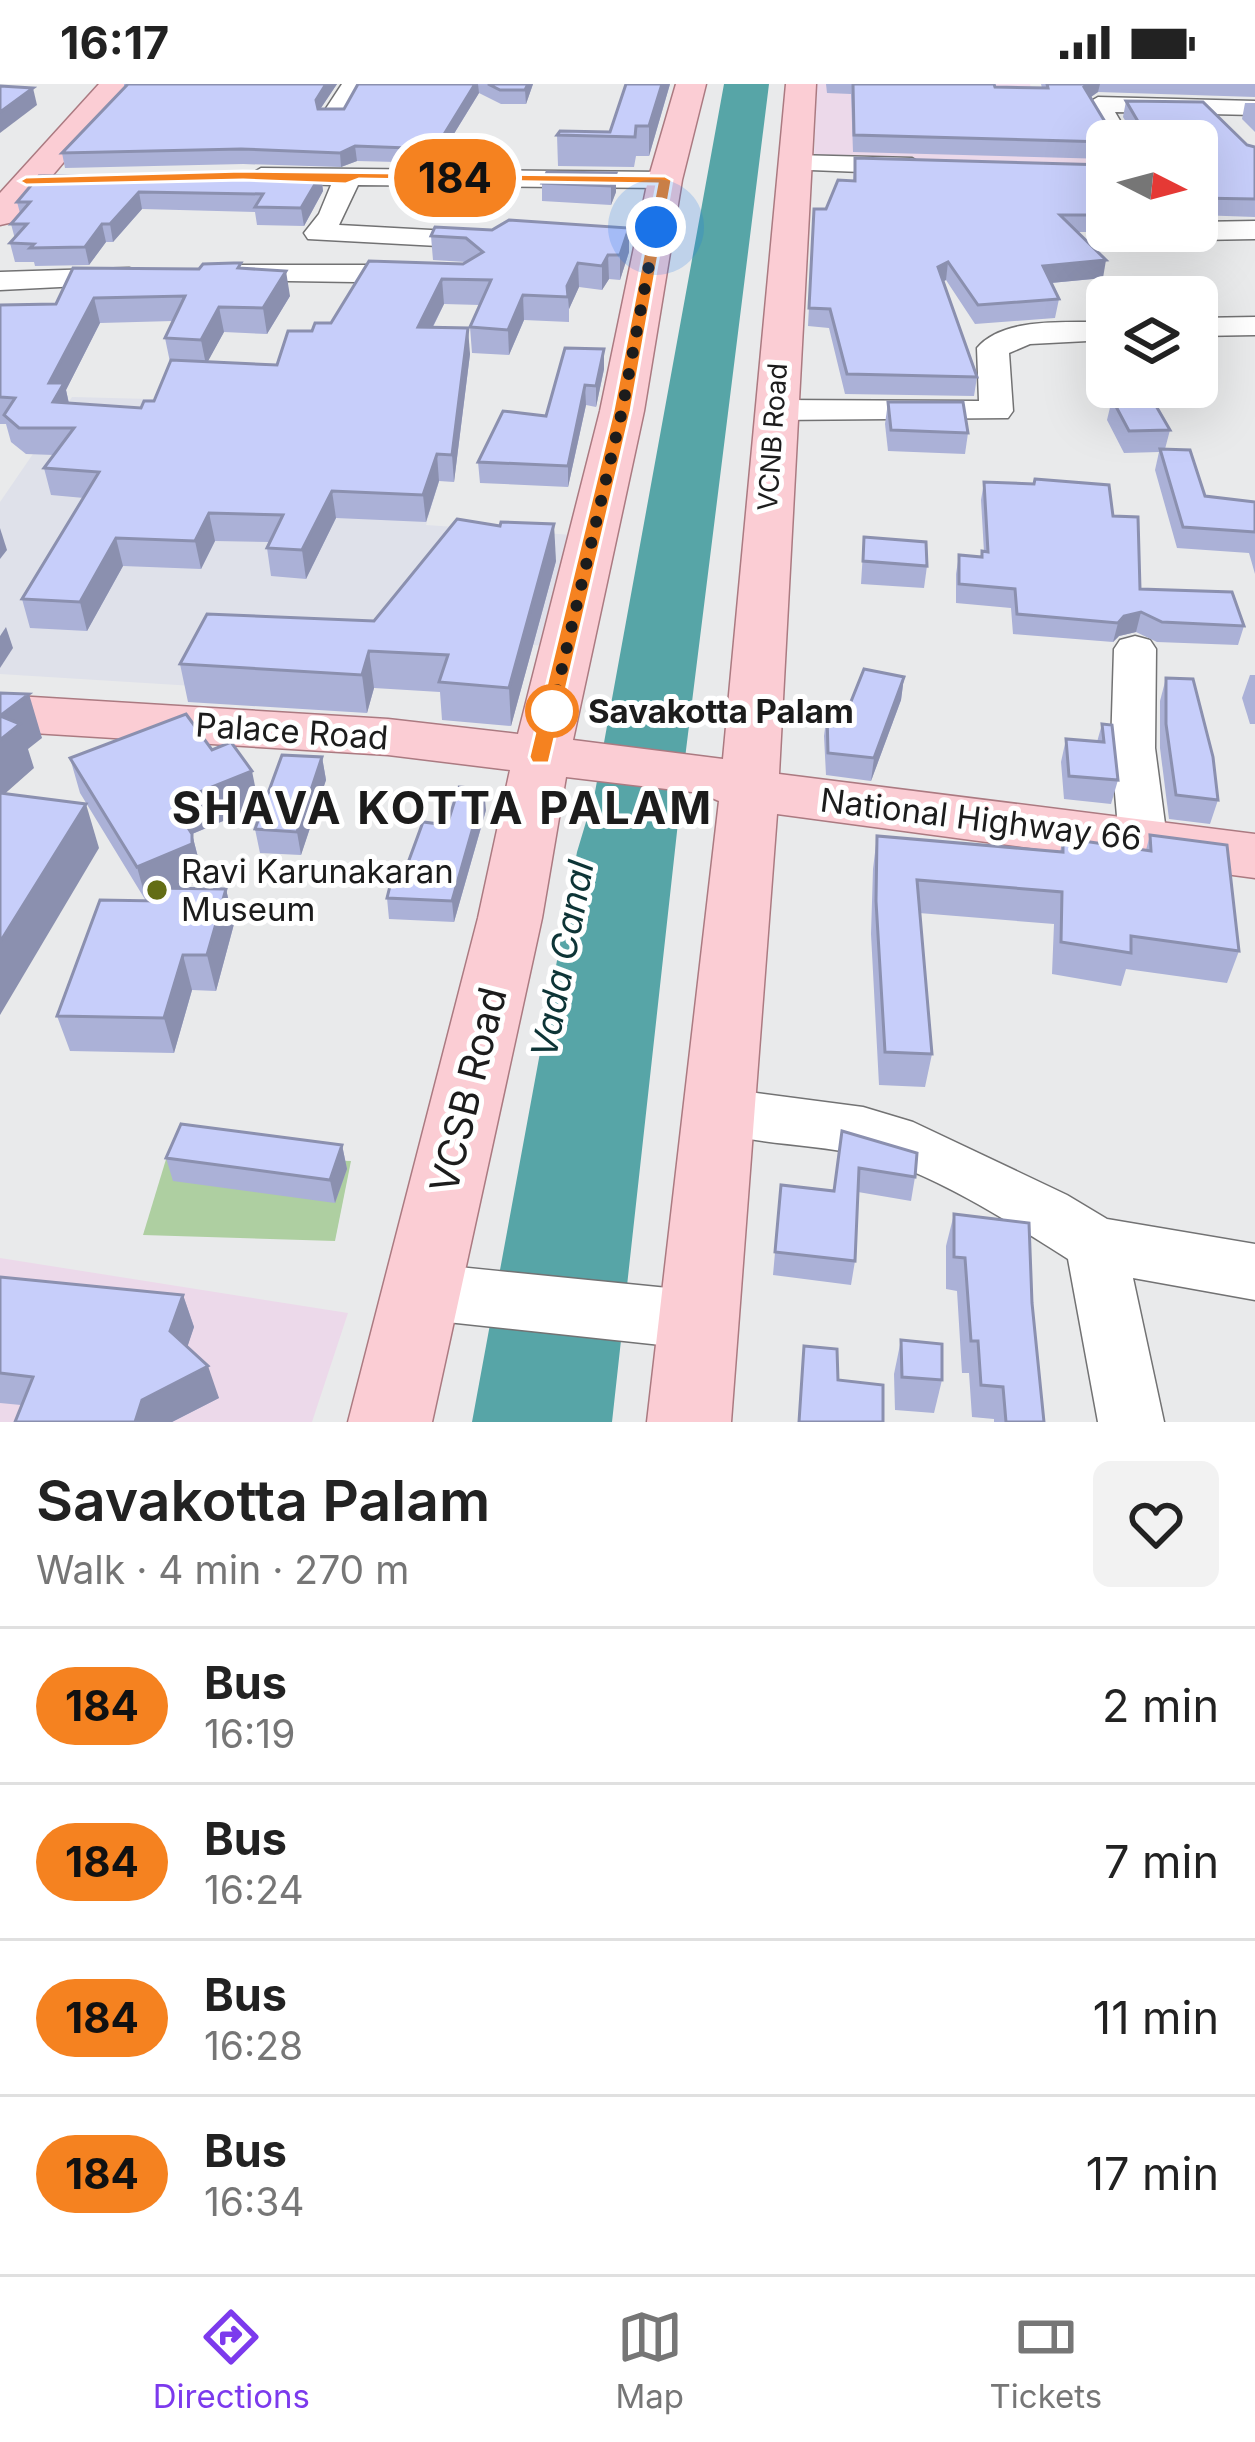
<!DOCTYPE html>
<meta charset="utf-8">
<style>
:root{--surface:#fff;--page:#f2f2f2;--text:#222;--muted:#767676;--line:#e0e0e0;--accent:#7c3aed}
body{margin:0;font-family:Inter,sans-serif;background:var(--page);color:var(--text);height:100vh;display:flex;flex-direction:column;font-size:45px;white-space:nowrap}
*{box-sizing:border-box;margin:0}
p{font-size:39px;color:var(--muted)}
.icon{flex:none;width:66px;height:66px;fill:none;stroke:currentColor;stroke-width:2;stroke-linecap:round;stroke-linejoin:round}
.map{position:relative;height:1338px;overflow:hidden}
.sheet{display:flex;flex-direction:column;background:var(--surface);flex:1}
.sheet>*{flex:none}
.badge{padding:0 24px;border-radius:39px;font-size:42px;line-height:78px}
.needle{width:78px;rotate:96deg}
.controls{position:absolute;left:1086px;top:36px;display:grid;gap:24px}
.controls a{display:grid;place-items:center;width:132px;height:132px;border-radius:18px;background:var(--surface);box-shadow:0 12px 48px #0002;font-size:60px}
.you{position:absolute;width:60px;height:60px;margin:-30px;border:9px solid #fff;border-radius:50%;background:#1a73e8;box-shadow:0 0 0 18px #1a73e833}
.map>.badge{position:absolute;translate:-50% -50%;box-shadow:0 0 0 6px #fff}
.round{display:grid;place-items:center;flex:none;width:126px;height:126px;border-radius:18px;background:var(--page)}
.summary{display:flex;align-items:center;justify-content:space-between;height:204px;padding:0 36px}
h1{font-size:57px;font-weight:600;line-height:90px}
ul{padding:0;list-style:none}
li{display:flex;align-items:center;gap:36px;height:156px;padding:0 36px;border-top:3px solid var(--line)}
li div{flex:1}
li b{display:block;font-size:45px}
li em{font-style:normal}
li .badge{min-width:132px;font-weight:700;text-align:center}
.status{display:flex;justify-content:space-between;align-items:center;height:84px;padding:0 60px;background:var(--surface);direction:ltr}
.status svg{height:33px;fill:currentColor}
.menu{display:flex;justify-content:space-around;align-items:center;height:168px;border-top:3px solid var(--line);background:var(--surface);font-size:33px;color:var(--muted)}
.menu a{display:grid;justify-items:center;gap:6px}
.menu .selected{color:var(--accent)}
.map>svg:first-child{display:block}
.built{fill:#dfe1ea}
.education{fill:#ecd9ea}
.green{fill:#aecfa1}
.water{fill:#57a5a7}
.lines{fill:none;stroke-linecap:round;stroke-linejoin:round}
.minor-casing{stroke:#727273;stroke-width:3}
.major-casing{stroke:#ab7a81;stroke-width:3}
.minor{fill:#fff;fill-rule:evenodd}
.major{fill:#fbcdd4;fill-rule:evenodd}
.wall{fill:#abb1d7;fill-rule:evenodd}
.shaded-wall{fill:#8b90af}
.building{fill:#c7cefa;stroke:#8b90af;stroke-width:3}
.line{fill:#f58220;stroke:#fff;stroke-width:3}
.walk{stroke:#1c1c1c;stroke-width:12;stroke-dasharray:0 21.6}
.stop-dot{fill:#fff;stroke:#f58220;stroke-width:6}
.poi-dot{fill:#636d15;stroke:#fff;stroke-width:4.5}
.labels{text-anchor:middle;stroke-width:10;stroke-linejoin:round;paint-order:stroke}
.far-street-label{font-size:27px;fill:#1c1c1c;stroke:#fff}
.stop-label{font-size:33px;font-weight:bold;fill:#1c1c1c;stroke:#fff;text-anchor:start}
.street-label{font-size:33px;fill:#1c1c1c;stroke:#fff}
.poi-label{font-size:33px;fill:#1c1c1c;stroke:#fff;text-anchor:start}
.water-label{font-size:36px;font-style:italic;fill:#0d3436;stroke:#fff}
.near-street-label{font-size:39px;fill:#1c1c1c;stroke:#fff}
.district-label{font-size:45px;font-weight:bold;letter-spacing:3px;fill:#1c1c1c;stroke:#fff}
</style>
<div class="status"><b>16:17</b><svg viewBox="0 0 49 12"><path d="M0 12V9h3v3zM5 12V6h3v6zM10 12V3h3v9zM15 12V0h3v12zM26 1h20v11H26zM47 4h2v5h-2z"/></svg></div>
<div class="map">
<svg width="1255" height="1338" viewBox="0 0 1255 1338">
<rect width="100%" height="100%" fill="#e9eaeb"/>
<polygon class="built" points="72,313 462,323 426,441 573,451 546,562 483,558 226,604 0,590 0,418"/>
<g class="education">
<polygon points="817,0 1030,0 1033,12 1092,14 1107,57 1107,85 814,76"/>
<polygon points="0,1174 348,1229 312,1338 0,1338"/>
</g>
<polygon class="green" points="167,1072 351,1077 335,1157 143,1151"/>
<polygon class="water" points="724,0 769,0 686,666 612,1338 472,1338 577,768 595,708"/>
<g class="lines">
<g class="minor-casing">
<g id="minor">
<polygon points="342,0 366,0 342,37 324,37 321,32"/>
<polygon points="1098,13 1255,17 1255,31 1115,28 1132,57 1107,58 1086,20"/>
<polygon points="794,71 912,74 925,82 912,90 785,85 781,79"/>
<polygon points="261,84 665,88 678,96 665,104 358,101 339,141 504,150 508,156 494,165 308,155 304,149 319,130 331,101 252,98 248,92"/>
<polygon points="1255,137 1255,155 1197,156 1183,147 1197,147 1197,138"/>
<polygon points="225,181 423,181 438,190 423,199 214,196 210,190 214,184"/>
<polygon points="129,184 140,187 144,193 140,199 0,206 0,188"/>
<polygon points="1255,233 1255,251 1197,252 1197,234"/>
<path d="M1107 238V256L1030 260 1009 269 1013 327 1008 334 775 336 763 333 758 326 763 319 775 316 979 317 977 264C1004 232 1069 239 1107 238Z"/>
<polygon points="1135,552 1150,556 1156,565 1155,664 1167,755 1160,767 1143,772 1126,767 1119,755 1111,664 1114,565 1120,556"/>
<path d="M719 1004 863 1023 913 1038 1067 1111 1107 1135 1255 1160V1216L1133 1194 1164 1338H1098L1068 1175C1013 1140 925 1084 863 1071 809 1059 751 1061 699 1043L691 1027 699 1011Z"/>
<polygon points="419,1179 698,1207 720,1216 729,1236 720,1256 698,1265 419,1235 397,1227 388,1207 397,1187"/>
</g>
</g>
<g class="major-casing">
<g id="major">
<polygon points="99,0 130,0 13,138 0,141 0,109"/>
<polygon points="676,0 706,0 682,96 644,327 573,656 723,675 786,0 816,0 779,690 1255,750 1255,794 777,730 731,1338 647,1338 719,717 700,709 566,693 542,834 432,1338 348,1338 478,834 510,686 388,671 0,647 0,611 388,635 518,650 600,327 648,96"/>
</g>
</g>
<use href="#minor" class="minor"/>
<use href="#major" class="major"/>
</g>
<g class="wall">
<polygon points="124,0 337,0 320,25 344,25 358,0 533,0 526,20 501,20 479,9 436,79 357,77 341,83 243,80 65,84 62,69 124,4"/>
<polygon points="670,0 649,72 636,72 634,83 558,82 557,51 610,48"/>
<polygon points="826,0 994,0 995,3 1042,4 1041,0 1255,0 1255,13 1098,8 1091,13 1110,46 1129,43 1123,33 1126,17 1255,63 1255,133 1197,131 1197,57 1107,57 1107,75 853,68 851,10 827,9"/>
<polygon points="1245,19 1255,19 1255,48 1242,35"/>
<polygon points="855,74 1107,81 1107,147 1186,147 1184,156 1156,156 1151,148 1078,148 1103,194 1051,199 1059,215 1055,234 975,240 946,196 944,197 977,293 974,312 845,310 829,244 808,242 814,125 826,125 853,97"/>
<polygon points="616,89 616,108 611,121 542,117 542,99"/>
<polygon points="321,90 323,107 304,142 257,141 255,128 142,125 113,158 106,158 89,181 35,182 34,178 15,178 10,159 15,155 11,140 20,129 17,118"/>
<path d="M435 143 629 168 620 196 609 195 602 206 579 203 569 225V238L524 236 509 271 472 269 470 243 480 221 444 220 433 243 470 270 454 398 439 397 426 438 336 434 306 495 271 492 267 464 269 458 215 457 201 485 123 482 87 547 30 544 22 515 84 414 51 411 44 384 54 371 26 370 11 358 6 340H0V221L56 220 199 185 242 184 290 212 267 250 224 248 207 278 277 281 312 247 466 178 433 176 431 152ZM173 237 165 254 170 278 154 317 141 324 69 319 66 306 100 239Z"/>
<polygon points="604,265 604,285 596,323 586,321 568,403 480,399 478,378 546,332"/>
<polygon points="1112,315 1170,346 1165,365 1205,412 1255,418 1255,490 1249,469 1177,464 1155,386 1159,368 1124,369 1107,336"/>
<polygon points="888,318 968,349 965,370 888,367 885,340"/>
<polygon points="984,398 1113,432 1140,505 1244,542 1238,561 1157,558 1136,548 1119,552 1113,558 1013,550 1011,524 956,519 956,490 959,471 981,473 984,468 981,416"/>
<polygon points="864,453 927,482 924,504 861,500"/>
<polygon points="556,477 511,642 442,636 440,608 374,604 367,629 188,618 180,580 374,537"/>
<polygon points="1250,591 1255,591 1255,640 1250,640 1242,614"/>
<polygon points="904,593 901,616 871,697 826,691 824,652 827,629 846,630"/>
<polygon points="1166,594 1218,716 1210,740 1169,735 1160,664 1160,617"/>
<polygon points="1102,640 1118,696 1111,720 1064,715 1061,678 1066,655 1097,658"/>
<polygon points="212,666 259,722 192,750 201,785 201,796 181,804 226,805 234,840 216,907 192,906 174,969 70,967 57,932 146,817 80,709 70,674"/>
<polygon points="322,673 326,696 301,771 260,769 255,745"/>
<polygon points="486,726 454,838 389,835 387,814 405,787 447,741"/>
<polygon points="1150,751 1239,867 1227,899 1126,885 1121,902 1052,890 1054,840 919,829 932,970 925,1003 879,1001 871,850 873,785 877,752 1060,768 1063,754 1146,766"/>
<polygon points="842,1047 915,1093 911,1117 858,1108 855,1177 851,1201 773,1191 781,1101 834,1107"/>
<polygon points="342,1061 347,1085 335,1119 173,1097 166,1074"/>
<polygon points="954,1130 1032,1219 1044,1338 994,1338 994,1335 972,1333 969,1289 962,1289 957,1207 946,1205 946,1162"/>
<polygon points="0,1193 183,1211 194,1243 187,1263 219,1314 172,1338 15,1338 21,1321 0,1319"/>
<polygon points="901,1256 942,1296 934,1329 895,1326 894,1290"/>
</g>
<g class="shaded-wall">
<polygon points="326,0 337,0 317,30 316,16"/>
<polygon points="475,0 478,0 479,9 436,79 435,65"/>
<polygon points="528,0 533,0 526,20 525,6"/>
<polygon points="662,0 670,0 649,72 649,42"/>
<polygon points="1089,0 1100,0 1098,8 1082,19 1084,3"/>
<polygon points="33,4 37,21 0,49 0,28"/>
<polygon points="355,62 357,77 341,83 340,69"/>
<polygon points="616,89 616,108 611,121 611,102"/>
<polygon points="321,90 323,107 304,142 301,124"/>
<polygon points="139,108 142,125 113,158 110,140"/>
<polygon points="102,140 106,158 89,181 85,163"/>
<polygon points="629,144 629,168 620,196 620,171"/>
<polygon points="608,171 609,195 602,206 602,182"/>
<polygon points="1106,176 1103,194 1040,200 1043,182"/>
<polygon points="948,178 946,196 936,201 938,183"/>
<polygon points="578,179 579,203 569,225 567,202"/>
<polygon points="286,187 290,212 267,250 263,224"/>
<polygon points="442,195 444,220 420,268 418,243"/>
<polygon points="523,211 524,236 509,271 508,246"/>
<polygon points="94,214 100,239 66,306 70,325 59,345 49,299"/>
<polygon points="219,223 224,248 206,281 201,256"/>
<polygon points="468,244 470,270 454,398 452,371"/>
<polygon points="604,265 604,285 596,323 596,302"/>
<polygon points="585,301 586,321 568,403 568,382"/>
<polygon points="437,370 439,397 426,438 423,411"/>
<polygon points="332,407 336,434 306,495 302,466"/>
<polygon points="209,429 215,457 201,485 195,457"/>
<polygon points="554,440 556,477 511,642 509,604"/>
<polygon points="0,444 7,466 0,475"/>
<polygon points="116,454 123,482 87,547 80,518"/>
<polygon points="1141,528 1136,548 1119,552 1113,558 1118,539 1124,532"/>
<polygon points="6,543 13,564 0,584 0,552"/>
<polygon points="369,567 374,604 367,629 362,591"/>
<polygon points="904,593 901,616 871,697 874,674"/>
<polygon points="29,610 42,654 28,665 34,684 0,714 0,632"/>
<polygon points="322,673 326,696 301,771 297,748"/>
<polygon points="252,687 259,722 192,750 201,785 201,796 157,815 150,804 153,816 147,819 137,783 172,719"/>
<polygon points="484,705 486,726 454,838 452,817"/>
<polygon points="86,720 99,764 0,931 0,858"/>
<polygon points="226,805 234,840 216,907 207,871"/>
<polygon points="183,871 192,906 174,969 164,934"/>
<polygon points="342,1061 347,1085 335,1119 330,1096"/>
<polygon points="183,1211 194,1243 182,1279 170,1247"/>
<polygon points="208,1282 219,1314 172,1338 135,1338 142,1316"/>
</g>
<g class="building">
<polygon points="128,0 326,0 316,16 318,25 344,25 358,0 475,0 435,65 355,62 340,69 241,65 62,69"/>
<polygon points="488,0 528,0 525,6 500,6"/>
<polygon points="626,0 662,0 649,42 636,42 635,53 557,51 560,47 610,48"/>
<polygon points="853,0 994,0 995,3 1048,4 1047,0 1089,0 1084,3 1110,46 1140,41 1126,17 1203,18 1247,61 1255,63 1255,115 1197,114 1197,57 1107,58 854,51"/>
<polygon points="0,2 33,4 0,28"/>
<polygon points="855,74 1107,81 1107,131 1060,131 1106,176 1043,182 1059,215 978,221 948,178 938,183 977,293 847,290 830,225 809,224 814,125 826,125 838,96 855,97"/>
<polygon points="547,88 616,89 611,102 542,99"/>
<polygon points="321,90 301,124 255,123 263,110 139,108 110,140 102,140 85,163 30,164 34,160 10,159 27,140 11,140 30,118 17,118 39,92"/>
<polygon points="509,136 629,144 620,171 608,171 602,182 578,179 567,202 568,213 523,211 508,246 470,243 491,196 442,195 418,243 468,244 452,371 437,370 423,411 332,407 302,466 267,464 283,431 209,429 195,457 116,454 80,518 22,515 99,388 44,384 74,344 19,344 4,331 15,314 0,313 0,221 56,220 73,184 199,185 203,180 234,179 241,179 238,184 286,187 263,224 219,223 201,256 165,254 185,212 94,214 49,299 64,299 53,318 141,324 144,317 154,317 171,276 277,281 288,247 312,247 315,239 331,239 369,177 463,180 483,168 466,154 431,152 435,143 492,146"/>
<polygon points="565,264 604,265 596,302 585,301 568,382 478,378 503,327 546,332"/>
<polygon points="1112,315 1152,315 1170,346 1129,347"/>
<polygon points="888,318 963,318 968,349 891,346"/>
<polygon points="1160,365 1190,366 1205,412 1255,418 1255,448 1183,443"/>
<polygon points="1035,395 1109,401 1113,432 1138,433 1140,505 1232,508 1244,542 1162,538 1141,528 1124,532 1118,539 1017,530 1015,505 959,500 959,471 982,473 982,467 988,468 984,398 1034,400"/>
<polygon points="457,435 500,442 501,438 554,440 509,604 439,598 448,571 369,567 362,591 180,580 207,530 374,537"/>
<polygon points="864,453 926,458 927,482 863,477"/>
<polygon points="864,585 904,593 874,674 828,669 827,629 846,630"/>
<polygon points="1166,594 1193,595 1213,673 1218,716 1176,711 1166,640"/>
<polygon points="0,609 29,610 0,632 20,640 0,656"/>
<polygon points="186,630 212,666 231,658 252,687 172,719 192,750 192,760 137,783 70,674"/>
<polygon points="1102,640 1112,641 1118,696 1069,692 1066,655 1104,658"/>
<polygon points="282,671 322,673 297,748 255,745"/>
<polygon points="459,703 484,705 452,817 387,814 394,786 405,787 423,738 447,741"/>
<polygon points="0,709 86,720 0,858"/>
<polygon points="1150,751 1227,761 1239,867 1131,852 1131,869 1061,858 1062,808 917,796 932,970 885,968 876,817 877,752 1063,768 1063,754 1151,767"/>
<polygon points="150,804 226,805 207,871 183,871 164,934 57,932 100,816 158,817"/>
<polygon points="181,1040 342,1061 330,1096 166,1074"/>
<polygon points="842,1047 917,1069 915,1093 859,1084 855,1177 775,1168 781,1101 834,1107"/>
<polygon points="954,1130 1029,1139 1032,1219 1044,1338 1006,1338 1003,1303 981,1301 978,1257 971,1257 965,1174 954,1173"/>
<polygon points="0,1193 183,1211 170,1247 208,1282 142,1316 135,1338 15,1338 33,1293 0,1289"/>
<polygon points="901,1256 942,1260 942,1296 902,1293"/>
<polygon points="804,1262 837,1265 838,1296 883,1301 883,1338 799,1338"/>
</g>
<polygon class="line" points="243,87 665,92 672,96 631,327 549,679 532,679 529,673 613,327 657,100 359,95 346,100 243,96 26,101 19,97 26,93"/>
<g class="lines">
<polyline class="walk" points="552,627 622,327 656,143"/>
</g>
<circle class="stop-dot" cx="552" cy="627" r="24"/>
<circle class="poi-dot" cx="157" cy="806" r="12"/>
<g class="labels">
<g class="far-street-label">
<text transform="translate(773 353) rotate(-86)" y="9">VCNB Road</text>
</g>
<g class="stop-label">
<text x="588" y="639">Savakotta Palam</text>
</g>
<g class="street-label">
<text transform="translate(292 647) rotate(4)" y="12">Palace Road</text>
<text transform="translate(981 735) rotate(7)" y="12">National Highway 66</text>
</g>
<g class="poi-label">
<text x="181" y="799">Ravi Karunakaran<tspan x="181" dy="38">Museum</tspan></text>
</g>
<g class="water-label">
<text transform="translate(562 875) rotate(-79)" y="13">Vada Canal</text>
</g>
<g class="near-street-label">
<text transform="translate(468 1006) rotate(-76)" y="14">VCSB Road</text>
</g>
<g class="district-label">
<text x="443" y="740">SHAVA KOTTA PALAM</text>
</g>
</g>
</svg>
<div class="controls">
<a><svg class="needle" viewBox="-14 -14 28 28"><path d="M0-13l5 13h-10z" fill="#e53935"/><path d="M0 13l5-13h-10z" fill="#767676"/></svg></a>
<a><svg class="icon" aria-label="layers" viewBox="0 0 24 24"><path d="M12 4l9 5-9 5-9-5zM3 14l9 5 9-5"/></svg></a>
</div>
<div class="you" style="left:656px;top:143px"></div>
<b class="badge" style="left:455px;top:94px;background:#f58220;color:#111">184</b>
</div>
<section class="sheet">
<div class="summary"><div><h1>Savakotta Palam</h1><p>Walk · 4 min · 270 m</p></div><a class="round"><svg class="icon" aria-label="heart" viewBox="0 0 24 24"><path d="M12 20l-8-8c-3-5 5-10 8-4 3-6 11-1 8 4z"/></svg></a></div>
<ul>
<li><span class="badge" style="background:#f58220;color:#111">184</span><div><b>Bus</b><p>16:19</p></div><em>2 min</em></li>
<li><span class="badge" style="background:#f58220;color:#111">184</span><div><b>Bus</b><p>16:24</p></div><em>7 min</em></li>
<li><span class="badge" style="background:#f58220;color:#111">184</span><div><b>Bus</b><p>16:28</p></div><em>11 min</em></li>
<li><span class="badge" style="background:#f58220;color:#111">184</span><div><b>Bus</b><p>16:34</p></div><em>17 min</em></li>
</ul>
</section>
<nav class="menu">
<a class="selected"><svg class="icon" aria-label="directions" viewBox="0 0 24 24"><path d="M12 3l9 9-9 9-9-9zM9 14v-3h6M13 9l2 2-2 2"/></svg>Directions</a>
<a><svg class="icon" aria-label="map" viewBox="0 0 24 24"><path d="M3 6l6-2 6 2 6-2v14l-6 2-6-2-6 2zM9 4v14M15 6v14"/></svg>Map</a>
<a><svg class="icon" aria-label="tickets" viewBox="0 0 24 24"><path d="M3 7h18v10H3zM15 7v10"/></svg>Tickets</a>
</nav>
